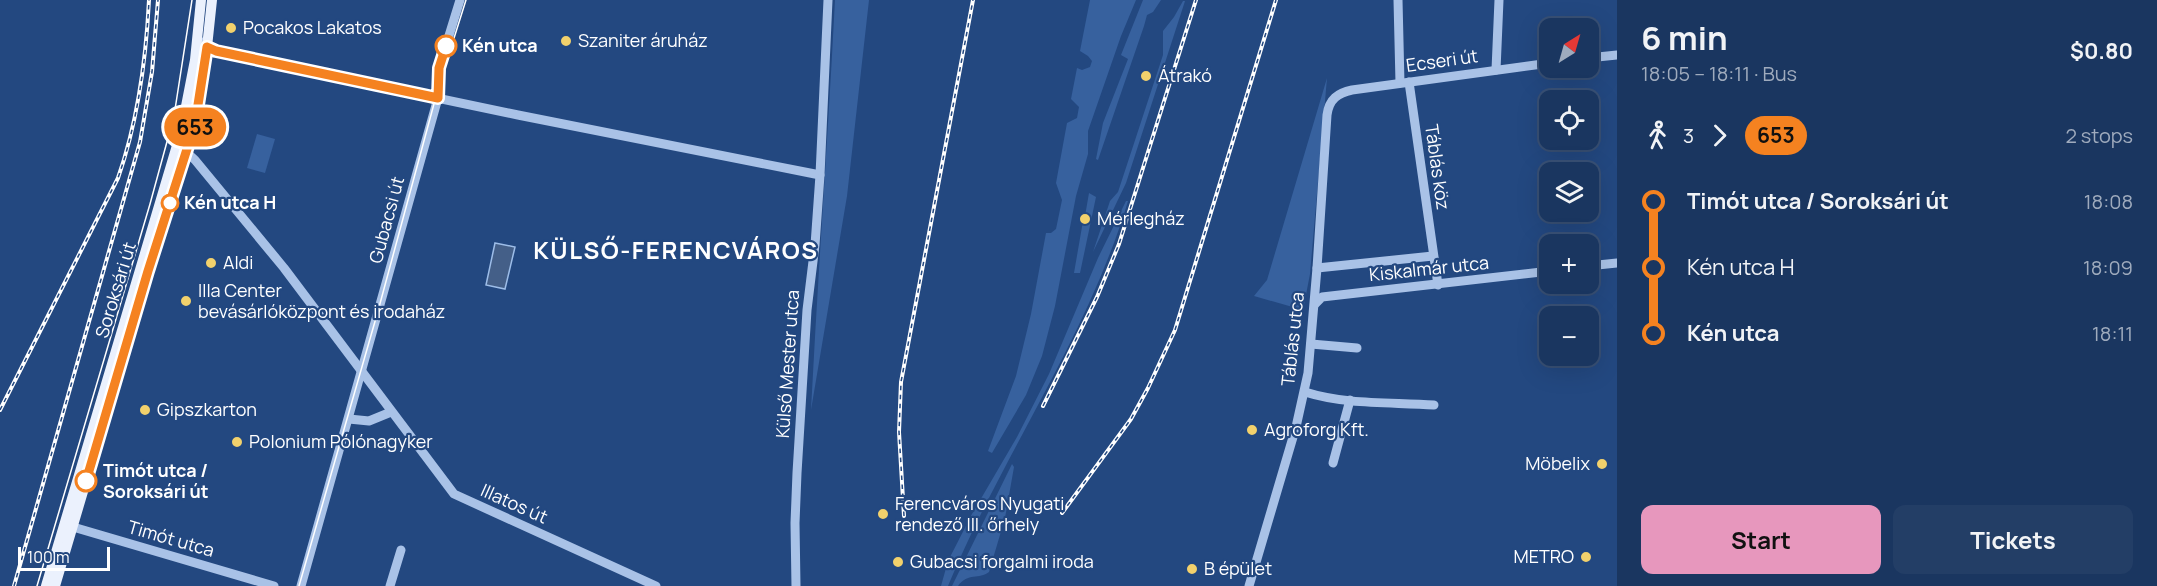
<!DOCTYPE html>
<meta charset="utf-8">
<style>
:root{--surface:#1a3660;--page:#233e66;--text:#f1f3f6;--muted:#9fabbd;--line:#385075;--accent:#e797bd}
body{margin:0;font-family:Manrope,sans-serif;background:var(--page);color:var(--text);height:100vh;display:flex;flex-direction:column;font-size:22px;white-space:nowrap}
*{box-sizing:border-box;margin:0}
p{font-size:20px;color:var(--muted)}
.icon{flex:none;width:33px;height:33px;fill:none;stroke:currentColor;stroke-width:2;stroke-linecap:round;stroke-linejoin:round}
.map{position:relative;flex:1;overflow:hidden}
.drawer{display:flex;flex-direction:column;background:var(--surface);width:540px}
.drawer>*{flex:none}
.badge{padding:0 12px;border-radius:20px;font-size:21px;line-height:39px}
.needle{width:39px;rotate:37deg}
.tools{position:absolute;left:1539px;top:18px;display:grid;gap:12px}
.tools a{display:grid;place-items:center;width:60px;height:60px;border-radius:12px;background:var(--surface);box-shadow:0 6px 24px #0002,0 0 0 2px var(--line);font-size:30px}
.scale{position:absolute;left:18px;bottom:15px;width:92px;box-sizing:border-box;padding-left:6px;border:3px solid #fff;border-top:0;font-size:16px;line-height:21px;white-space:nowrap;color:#fff;-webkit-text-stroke:4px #234880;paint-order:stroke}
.map>.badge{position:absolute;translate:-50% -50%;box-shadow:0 0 0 3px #fff}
.legs{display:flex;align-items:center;gap:9px;height:66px;padding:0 24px;font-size:20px}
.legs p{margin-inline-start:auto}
.summary{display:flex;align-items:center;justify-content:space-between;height:102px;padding:0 24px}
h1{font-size:33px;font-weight:700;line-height:45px}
.action{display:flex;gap:12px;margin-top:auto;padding:12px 24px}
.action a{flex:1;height:69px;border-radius:12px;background:var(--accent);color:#111;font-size:24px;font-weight:700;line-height:69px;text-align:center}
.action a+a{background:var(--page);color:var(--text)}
ul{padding:0 24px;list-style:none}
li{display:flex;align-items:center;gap:21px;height:66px;font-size:22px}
li i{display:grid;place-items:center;width:9px;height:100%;margin:0 8px;background:currentColor}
li i::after{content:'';width:15px;height:15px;margin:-8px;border:4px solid;border-radius:50%;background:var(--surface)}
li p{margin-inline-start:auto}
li:first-child i{background:linear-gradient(#0000 50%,currentColor 0)}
li:last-child i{background:linear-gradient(currentColor 50%,#0000 0)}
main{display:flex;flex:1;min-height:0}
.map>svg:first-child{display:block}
.green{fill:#37619e}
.water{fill:#445f88;stroke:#9dbde8;stroke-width:1.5}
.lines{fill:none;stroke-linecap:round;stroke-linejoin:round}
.minor{stroke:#a9c2e7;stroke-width:9}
.major{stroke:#ebf1fd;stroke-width:10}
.tram{stroke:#fff;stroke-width:1.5}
.rail-casing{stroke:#fff;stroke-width:4}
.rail{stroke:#234880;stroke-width:1.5;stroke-dasharray:4.5;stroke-linecap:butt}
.line-1-casing{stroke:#fff;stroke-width:14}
.line-1{stroke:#f58220;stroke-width:9}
.poi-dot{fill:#f2d16c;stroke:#234880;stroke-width:2}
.stop-1-dot{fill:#fff;stroke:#f58220;stroke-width:3}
.labels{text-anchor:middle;stroke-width:4.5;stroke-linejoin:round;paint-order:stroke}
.poi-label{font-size:18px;fill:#fff;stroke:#234880;text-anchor:start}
.stop-label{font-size:18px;font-weight:bold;fill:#fff;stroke:#234880;text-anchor:start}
.street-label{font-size:18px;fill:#fff;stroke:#234880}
.district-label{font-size:24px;font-weight:bold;letter-spacing:1.5px;fill:#fff;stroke:#234880}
</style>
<main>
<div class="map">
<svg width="1617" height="586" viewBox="0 0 1617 586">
<rect width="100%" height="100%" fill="#234880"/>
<g class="green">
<path d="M835 0H869L847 196 811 410C818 273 828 137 835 0Z"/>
<polygon points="1090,0 1136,0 1121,36 1088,131 1088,154 1076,196 1055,306 1042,356 1026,395 992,453 988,451 1016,376 1031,314 1046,233 1051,233 1056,229 1062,200 1056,183 1067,123 1077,118 1079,107 1071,99 1077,68 1082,70 1090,67 1092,61 1088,56 1080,51"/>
<polygon points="1143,0 1161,0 1153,12 1147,15 1144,26 1098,160 1096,159 1103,123 1128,59 1121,55"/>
<polygon points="1183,1 1185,1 1126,183 1093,252 1110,201 1118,192 1163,55 1163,31 1174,17"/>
<polygon points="1327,78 1310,274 1303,310 1254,296 1267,280"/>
<polygon points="257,134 275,139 265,173 247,168"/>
<polygon points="1089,193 1096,197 1080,273 1074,273 1083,221 1089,223 1090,218 1085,216"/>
<path d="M1126 201H1128C1087 338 1002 455 948 586H941L948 561 972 514 1017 437 1049 374 1098 258Z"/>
<path d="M1012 464 1014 467 1005 518 989 572C979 580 968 572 958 586H952Z"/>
</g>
<polygon class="water" points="495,243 515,247 505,289 486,285"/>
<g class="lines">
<g class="minor">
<polyline points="1398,0 1400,83"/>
<polyline points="203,42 207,47 222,53 518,115 820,175"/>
<polyline points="1588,58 1617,55"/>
<polyline points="1496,70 1499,0"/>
<polyline points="1409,82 1438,285"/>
<polyline points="183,149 195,160 284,268 454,494 656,586"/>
<polyline points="1588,266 1617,263"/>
<polyline points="1317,268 1433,256"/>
<polyline points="1315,304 1322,297 1550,271"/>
<polyline points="1311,344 1357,348"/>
<path d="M1305 392C1346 405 1392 402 1434 405"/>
<polyline points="349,419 369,421 391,412"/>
<polyline points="1333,463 1350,400"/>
<polyline points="66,529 73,527 274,586"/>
<polyline points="301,586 438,98 439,68 460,0"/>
<polyline points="390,586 401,550"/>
<polyline points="796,586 795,523 797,473 807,310 815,245 820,175 828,0"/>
<path d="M1249 586 1296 427 1308 373 1317 268 1327 115C1329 99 1338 93 1352 90L1550 63"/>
</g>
<g class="major">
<polyline points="46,586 181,132 195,60 201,0"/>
<polyline points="55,586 138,306 195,124 207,47 212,0"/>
</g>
<g class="tram">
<polyline points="37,586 150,204 174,116 192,0"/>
<polyline points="299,586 378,311 438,89 466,0"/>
</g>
<g class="rail-casing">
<g id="rail">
<polyline points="1043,406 1097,297 1119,244 1196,0"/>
<path d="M0 410 118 178C138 121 146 60 149 0"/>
<polyline points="1062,513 1131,419 1148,388 1175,330 1276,0"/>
<polyline points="904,516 899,432 901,382 973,0"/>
<polyline points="14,586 140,142 152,72 158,0"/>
</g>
</g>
<use href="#rail" class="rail"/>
</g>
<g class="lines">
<g class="line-1-casing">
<polyline id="line-1" points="86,481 148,271 195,124 207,47 216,51 438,98 439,68 446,46"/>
</g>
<use href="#line-1" class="line-1"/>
</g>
<g class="poi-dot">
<circle cx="231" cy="28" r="6"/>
<circle cx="566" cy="41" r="6"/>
<circle cx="1146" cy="76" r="6"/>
<circle cx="1085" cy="219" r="6"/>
<circle cx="211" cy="263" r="6"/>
<circle cx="186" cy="301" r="6"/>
<circle cx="145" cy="410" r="6"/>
<circle cx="1252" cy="430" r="6"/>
<circle cx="237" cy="442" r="6"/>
<circle cx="1602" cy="464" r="6"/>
<circle cx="883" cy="514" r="6"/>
<circle cx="1586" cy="557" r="6"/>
<circle cx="898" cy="562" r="6"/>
<circle cx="1192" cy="569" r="6"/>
</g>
<g class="stop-1-dot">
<circle cx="446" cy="46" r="10"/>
<circle cx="170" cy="203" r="8"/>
<circle cx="86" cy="481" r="10"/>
</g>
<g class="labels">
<g class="poi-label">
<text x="243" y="34">Pocakos Lakatos</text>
<text x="578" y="47">Szaniter áruház</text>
<text x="1158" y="82">Átrakó</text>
<text x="1097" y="225">Mérlegház</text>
<text x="223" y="269">Aldi</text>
<text x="198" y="297">Illa Center<tspan x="198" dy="21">bevásárlóközpont és irodaház</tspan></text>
<text x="157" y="416">Gipszkarton</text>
<text x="1264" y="436">Agroforg Kft.</text>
<text x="249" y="448">Polonium Pólónagyker</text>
<text x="1590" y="470" text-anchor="end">Möbelix</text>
<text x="895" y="510">Ferencváros Nyugati<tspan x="895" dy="21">rendező III. őrhely</tspan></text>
<text x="1574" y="563" text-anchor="end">METRO</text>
<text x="910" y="568">Gubacsi forgalmi iroda</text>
<text x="1204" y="575">B épület</text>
</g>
<g class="stop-label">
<text x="462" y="52">Kén utca</text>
<text x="184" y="209">Kén utca H</text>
<text x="103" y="477">Timót utca /<tspan x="103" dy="21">Soroksári út</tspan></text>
</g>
<g class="street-label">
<text transform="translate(1442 61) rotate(-8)" y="6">Ecseri út</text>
<text transform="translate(1437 167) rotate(82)" y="6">Táblás köz</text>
<text transform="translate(387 220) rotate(-75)" y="6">Gubacsi út</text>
<text transform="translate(1429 269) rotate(-6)" y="6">Kiskalmár utca</text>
<text transform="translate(116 290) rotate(-73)" y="6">Soroksári út</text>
<text transform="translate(1293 339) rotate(-84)" y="6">Táblás utca</text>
<text transform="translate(788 364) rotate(-86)" y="6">Külső Mester utca</text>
<text transform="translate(514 504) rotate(24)" y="6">Illatos út</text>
<text transform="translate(171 539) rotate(16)" y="6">Timót utca</text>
</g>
<g class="district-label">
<text x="676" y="259">KÜLSŐ-FERENCVÁROS</text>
</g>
</g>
</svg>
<div class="tools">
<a><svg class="needle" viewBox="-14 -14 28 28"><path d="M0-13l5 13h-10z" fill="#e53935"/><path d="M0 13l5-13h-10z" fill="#9fabbd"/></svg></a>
<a><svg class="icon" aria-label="locate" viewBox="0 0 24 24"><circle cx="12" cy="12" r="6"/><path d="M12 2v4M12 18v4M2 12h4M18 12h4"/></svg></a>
<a><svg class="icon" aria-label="layers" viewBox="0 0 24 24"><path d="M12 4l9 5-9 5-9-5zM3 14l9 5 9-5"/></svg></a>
<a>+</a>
<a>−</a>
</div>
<div class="scale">100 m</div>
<b class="badge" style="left:195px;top:127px;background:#f58220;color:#111">653</b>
</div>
<section class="drawer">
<div class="summary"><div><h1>6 min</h1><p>18:05 – 18:11 · Bus</p></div><b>$0.80</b></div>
<div class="legs"><svg class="icon" aria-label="walk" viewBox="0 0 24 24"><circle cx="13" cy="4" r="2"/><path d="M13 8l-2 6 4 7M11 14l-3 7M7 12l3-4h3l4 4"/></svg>3<svg class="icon" aria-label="forward" viewBox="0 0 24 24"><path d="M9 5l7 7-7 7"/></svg><b class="badge" style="background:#f58220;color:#111">653</b><p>2 stops</p></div>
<ul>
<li><i style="color:#f58220"></i><b>Timót utca / Soroksári út</b><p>18:08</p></li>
<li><i style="color:#f58220"></i><span>Kén utca H</span><p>18:09</p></li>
<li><i style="color:#f58220"></i><b>Kén utca</b><p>18:11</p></li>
</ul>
<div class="action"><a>Start</a><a>Tickets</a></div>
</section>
</main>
